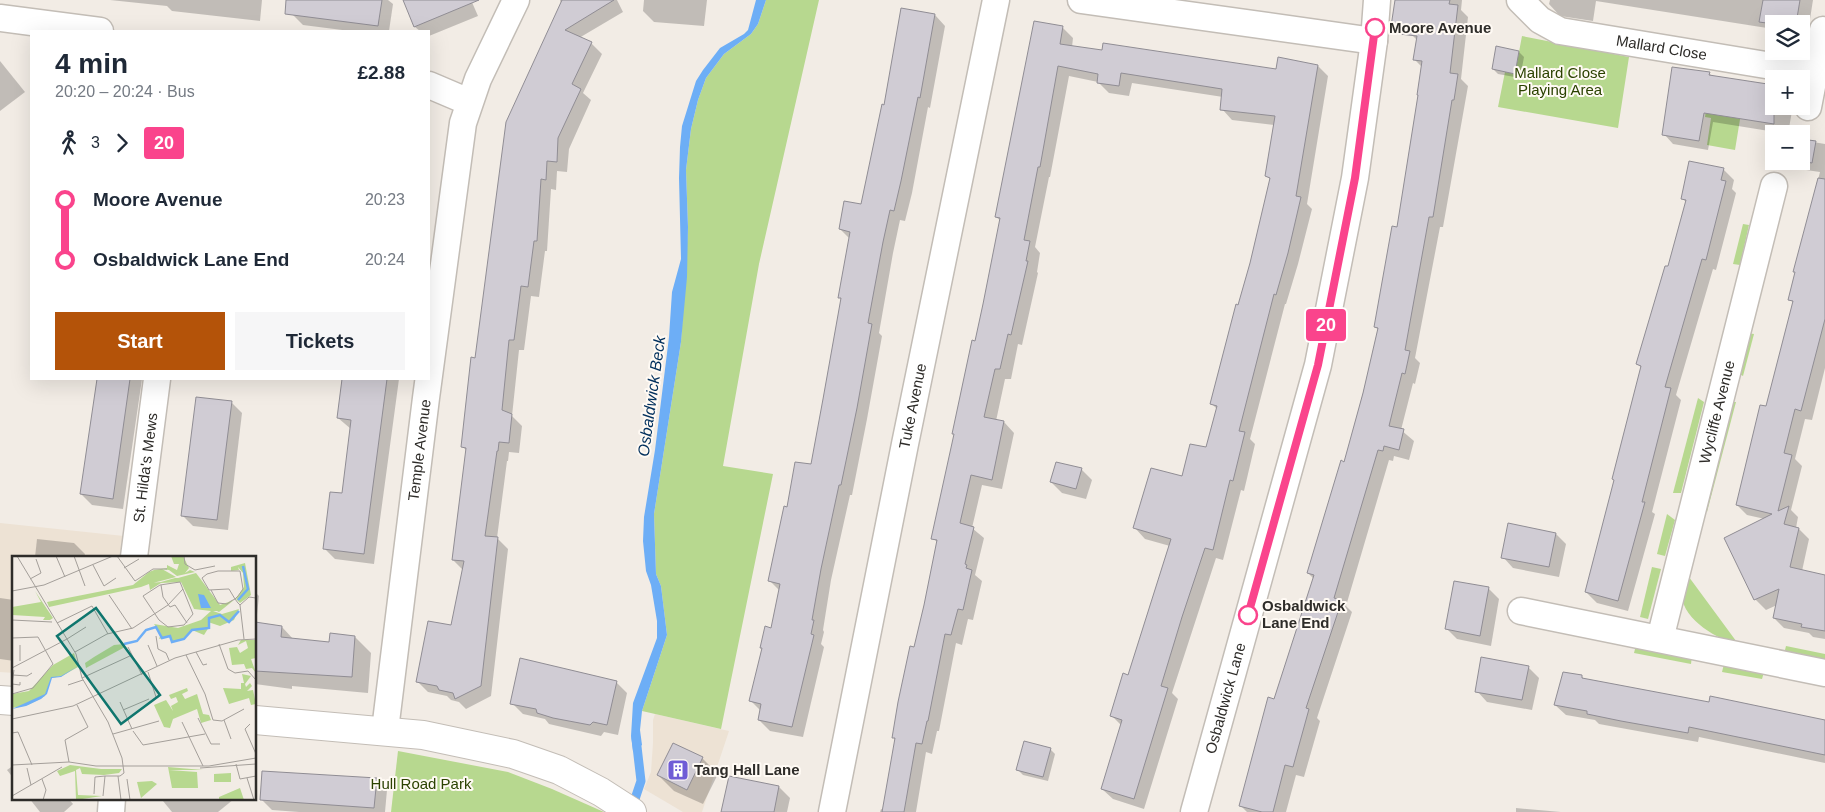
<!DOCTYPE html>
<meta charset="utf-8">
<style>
:root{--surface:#fff;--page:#f6f6f7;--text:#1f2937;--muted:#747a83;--accent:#b45309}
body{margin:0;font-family:Arial,sans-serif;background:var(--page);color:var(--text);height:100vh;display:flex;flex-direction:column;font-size:19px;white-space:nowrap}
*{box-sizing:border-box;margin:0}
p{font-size:16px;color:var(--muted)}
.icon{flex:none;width:28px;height:28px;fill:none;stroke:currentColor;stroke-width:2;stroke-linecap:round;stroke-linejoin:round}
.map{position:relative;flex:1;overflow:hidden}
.drawer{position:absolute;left:30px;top:30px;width:400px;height:350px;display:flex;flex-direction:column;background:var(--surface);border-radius:0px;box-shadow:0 5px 20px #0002}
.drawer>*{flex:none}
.badge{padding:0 10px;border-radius:4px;font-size:18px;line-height:32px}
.buttons{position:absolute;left:1765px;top:15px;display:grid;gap:10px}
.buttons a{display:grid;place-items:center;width:45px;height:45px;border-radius:0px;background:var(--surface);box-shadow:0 5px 20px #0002;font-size:25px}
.map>.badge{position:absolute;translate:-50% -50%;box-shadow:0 0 0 2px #fff}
.legs{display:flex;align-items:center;gap:8px;height:55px;padding:0 25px;font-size:16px}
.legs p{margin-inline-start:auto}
.head{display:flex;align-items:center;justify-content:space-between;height:85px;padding:0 25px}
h1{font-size:28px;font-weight:600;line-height:38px}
.primary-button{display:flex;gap:10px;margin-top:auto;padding:10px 25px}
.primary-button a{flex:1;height:58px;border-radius:0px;background:var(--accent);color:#fff;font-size:20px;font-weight:600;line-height:58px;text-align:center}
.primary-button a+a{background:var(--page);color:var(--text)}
ul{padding:0 25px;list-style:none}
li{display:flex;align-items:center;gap:18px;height:60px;font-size:19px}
li i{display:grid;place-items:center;width:8px;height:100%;margin:0 6px;background:currentColor}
li i::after{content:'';width:12px;height:12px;margin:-6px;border:4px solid;border-radius:50%;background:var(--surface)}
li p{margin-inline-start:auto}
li:first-child i{background:linear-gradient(#0000 50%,currentColor 0)}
li:last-child i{background:linear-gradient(currentColor 50%,#0000 0)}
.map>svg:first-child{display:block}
.built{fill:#ede2d4}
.green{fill:#b7d88f}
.water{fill:#6daef6}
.shadow{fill:#0003}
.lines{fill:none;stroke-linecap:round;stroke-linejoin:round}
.stream{stroke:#6daef6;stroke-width:9}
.building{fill:#d0ccd4;stroke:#908d94}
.minor-casing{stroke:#c3bdb6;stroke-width:29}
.tertiary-casing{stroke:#c3bdb6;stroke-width:30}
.minor{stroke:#fff;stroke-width:26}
.tertiary{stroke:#fff;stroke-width:28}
.line-1-casing{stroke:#fff;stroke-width:11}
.line-1{stroke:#fa448c;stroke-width:8}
.stop-1-dot{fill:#fff;stroke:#fa448c;stroke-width:2.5}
.labels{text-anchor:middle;stroke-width:4;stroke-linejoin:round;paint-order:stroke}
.stop-label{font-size:15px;font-weight:bold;fill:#2e2c29;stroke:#fffaf4;text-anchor:start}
.street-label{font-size:15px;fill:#2e2c29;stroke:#fffaf4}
.park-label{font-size:15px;fill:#2b4200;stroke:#fffaf4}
.poi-label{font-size:15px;font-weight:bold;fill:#2e2c29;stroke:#fffaf4;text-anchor:start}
.water-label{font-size:16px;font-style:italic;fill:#002f5c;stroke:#fffaf4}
.inset-river{fill:none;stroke:#6daef6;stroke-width:2.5}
.inset-road{fill:none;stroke:#a49f9a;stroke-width:1}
.view{fill:#0f766e;fill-opacity:0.15;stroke:#0f766e;stroke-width:2.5}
.inset-edge{fill:none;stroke:#2e2c29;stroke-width:2.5}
</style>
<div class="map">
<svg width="1825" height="812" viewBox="0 0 1825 812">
<rect width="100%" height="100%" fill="#f2ece5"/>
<g class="built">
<polygon points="0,523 124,536 122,557 14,557 14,673 0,672"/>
<polygon points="655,714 729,731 702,812 683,812 644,789 651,772 653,743 653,720"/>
</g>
<g class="green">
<polygon points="766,0 819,0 759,264 723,466 773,474 721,729 642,711 667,635 661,586 656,574 654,514 681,342 688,227 686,170 691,129 698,100 706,78 724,54 751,34 758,24"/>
<polygon points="1522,36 1629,57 1618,128 1498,107 1505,72 1515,73"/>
<polygon points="1708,97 1743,101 1735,150 1707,145 1711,118 1705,117"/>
<polygon points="1743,224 1749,225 1740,265 1733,264"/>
<polygon points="1746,333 1754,334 1743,376 1736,372"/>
<polygon points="1698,398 1704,402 1681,493 1673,493"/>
<polygon points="1728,402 1736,402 1707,512 1701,509"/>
<polygon points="1667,514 1675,520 1665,556 1657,554"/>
<polygon points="1652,567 1661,569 1648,619 1640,617"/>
<path d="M1686 573 1739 645C1719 640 1683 620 1682 596 1682 589 1685 580 1686 573Z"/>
<polygon points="1636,645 1692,655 1691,664 1634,653"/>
<polygon points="1786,646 1825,654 1825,662 1784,654"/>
<polygon points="1724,664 1764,672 1762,679 1722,672"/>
<polygon points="398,751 508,772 552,789 604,812 391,812"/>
</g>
<polygon class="water" points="756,0 766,0 758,24 751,34 724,54 706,78 698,100 691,129 686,170 688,227 687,277 681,342 654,514 656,574 661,586 667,635 642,711 640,730 642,745 633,751 631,736 633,703 657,638 657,621 651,585 646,571 643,541 644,517 655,450 669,337 672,292 681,259 679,178 680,147 682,126 696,81 703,70 720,48 744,34 748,30"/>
<g class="shadow">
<polygon points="110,0 262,0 260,21 172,11 167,6"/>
<polygon points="294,0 388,0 393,4 389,31 350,31 303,25 292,14"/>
<polygon points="404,0 471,0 478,16 429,36 429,31 420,31 415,27"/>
<polygon points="560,0 617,0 623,12 579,38 591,43 602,54 583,93 591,100 569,149 567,172 557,171 556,190 551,189 547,251 545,251 539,297 531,296 524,350 519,350 512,416 522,426 519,453 509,452 508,461 507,461 497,538 508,549 491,696 466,709 459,702 451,700 447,696 428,692 418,682 452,627 463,570 453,560 467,451 463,447 476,359 561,3"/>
<polygon points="644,0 707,0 704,26 654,22 643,11"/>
<polygon points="1417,0 1462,0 1461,10 1468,17 1461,79 1468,86 1443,227 1440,227 1415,358 1420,363 1415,384 1413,383 1401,430 1414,441 1409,460 1394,456 1393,461 1389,460 1346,606 1352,612 1317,718 1320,721 1304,777 1296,775 1286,812 1247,812 1240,805 1314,579 1308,573 1345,463 1379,330 1375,327 1398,228 1420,96 1422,67 1415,60 1417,40 1412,35"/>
<polygon points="1550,0 1813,0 1807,38 1801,37 1801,24 1774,24 1774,33 1767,28 1596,1 1593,21 1560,16 1549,4"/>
<polygon points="935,15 945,26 930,108 928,107 912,193 905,221 900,220 893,253 879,333 882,336 867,419 852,495 850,495 831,580 823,630 824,632 821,644 824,647 803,737 770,731 759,720 761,711 751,701 763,649 772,629 780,591 770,581 788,508 812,466 842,300 839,297 850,239 840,229 862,205 885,106"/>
<polygon points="1063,28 1073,38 1072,47 1277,70 1318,66 1328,76 1307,204 1312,209 1298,264 1286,304 1285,304 1250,439 1255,444 1244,491 1241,490 1223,560 1216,558 1172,693 1178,699 1144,809 1113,799 1102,789 1122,726 1112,716 1129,676 1170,546 1145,539 1135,528 1182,478 1207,449 1217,409 1211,403 1251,263 1271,180 1266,175 1274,125 1232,120 1222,109 1223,97 1132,83 1129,96 1109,93 1098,82 1069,76 1050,177 1049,177 1035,247 1040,253 1037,272 1038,273 1022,345 1018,344 1011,379 1005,379 996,421 1004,422 1014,433 1002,489 982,485 972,528 984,538 975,575 982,581 973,620 968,619 962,645 956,643 939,731 937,731 932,754 926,752 916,812 880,812 881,809 884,810 896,741 893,737 915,648 938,543 933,538 976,343 1001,221 996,217"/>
<polygon points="1519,52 1524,57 1520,78 1498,74 1493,69"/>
<polygon points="0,61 25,92 0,111"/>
<polygon points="1709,73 1712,76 1774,106 1788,106 1792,111 1788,134 1713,122 1708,150 1673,144 1664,134"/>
<polygon points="1801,140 1825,144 1825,368 1812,420 1805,419 1795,459 1802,466 1791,510 1798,517 1796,528 1799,529 1809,539 1802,571 1825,599 1825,639 1813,637 1809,633 1784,628 1774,618 1777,605 1766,610 1755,599 1765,519 1747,515 1737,505 1767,408 1794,304 1790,299 1796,273 1795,271 1820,172 1785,167 1780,161 1801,161"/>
<polygon points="1723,169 1734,180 1732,189 1736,193 1716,270 1713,269 1676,395 1681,400 1652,512 1655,514 1628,611 1597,603 1586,592 1615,481 1642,368 1637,364 1669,268 1687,203 1682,198"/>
<polygon points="98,379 142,379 123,509 92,505 81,494"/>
<polygon points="343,379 399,379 374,564 335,559 325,549 343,495 351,429 338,418"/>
<polygon points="232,403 242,413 228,530 193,526 182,515"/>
<polygon points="1081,469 1092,480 1086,499 1062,493 1051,482"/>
<polygon points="1556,534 1566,544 1559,577 1513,568 1503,557"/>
<polygon points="37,539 74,543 85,554 84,557 35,557"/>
<polygon points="1488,588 1499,599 1491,646 1457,639 1447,629"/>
<polygon points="255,592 259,596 256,624 282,627 294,640 330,643 355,637 371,653 368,693 292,686 292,689 255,684"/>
<polygon points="0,598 14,600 14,661 0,659"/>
<polygon points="1528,667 1539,678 1532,710 1487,702 1477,691"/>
<polygon points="1582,677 1585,680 1710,704 1825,720 1825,763 1699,737 1698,742 1599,724 1595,720 1566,715 1555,705"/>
<polygon points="616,682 627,693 618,735 604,732 601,736 549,724 545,719 523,714 512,703"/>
<polygon points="1050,749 1055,754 1048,781 1023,775 1018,770"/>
<polygon points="702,758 718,774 703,804 674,791 658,775"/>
<polygon points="14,765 14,779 7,770"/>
<polygon points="730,777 779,787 790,798 787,812 724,812"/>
<polygon points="376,779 387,790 385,812 299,812 272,810 261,799"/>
<polygon points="29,798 68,798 73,804 64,812 40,812"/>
<polygon points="167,798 233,798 234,799 218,812 172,812 163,801"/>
<polygon points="1516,808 1561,812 1516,812"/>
</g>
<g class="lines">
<polyline class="stream" points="632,808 641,781 636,738"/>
</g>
<g class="building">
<polygon points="286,0 382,0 378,26 285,14"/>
<polygon points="403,0 479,0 414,27"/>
<polygon points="562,0 614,0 565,30 592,42 572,84 581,89 558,138 557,162 547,161 546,180 541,179 537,241 534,241 528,287 521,286 514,340 509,340 502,410 512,414 509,443 499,442 498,451 497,451 485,536 498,537 481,686 455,699 453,693 439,690 437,686 416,682 428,621 451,625 464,561 452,560 466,448 461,447 471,357 475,358 506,122"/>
<polygon points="1395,0 1450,0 1449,4 1458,5 1450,73 1458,74 1454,100 1452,100 1433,217 1429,217 1405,350 1410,351 1405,374 1402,373 1389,426 1404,429 1399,450 1384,446 1383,451 1378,450 1334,598 1342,600 1306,708 1309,709 1293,767 1285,765 1273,812 1262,812 1239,806 1268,697 1274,699 1314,575 1307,573 1341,460 1344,462 1363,393 1378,328 1374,327 1392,226 1397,227 1418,95 1417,95 1422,61 1413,60 1417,36 1390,33"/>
<polygon points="1763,0 1800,0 1796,24 1774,24 1759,22"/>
<polygon points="901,8 935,14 920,98 918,97 901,181 894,211 890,210 883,242 868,323 872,324 857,408 841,485 839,485 821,569 812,620 814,620 811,634 814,635 792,727 758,720 761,704 749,701 762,648 760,648 765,626 771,628 780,584 768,581 784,506 787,507 795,462 811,464 823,399 841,298 838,298 850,232 839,229 844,201 861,204 882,104 884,105"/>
<polygon points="1034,21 1063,26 1060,44 1102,50 1103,43 1276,69 1278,57 1318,65 1296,196 1301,197 1288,253 1276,295 1274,294 1239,431 1245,432 1233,481 1230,480 1213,550 1205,548 1182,617 1161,686 1168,688 1134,799 1101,789 1122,720 1110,716 1123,673 1128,675 1171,539 1133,528 1151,468 1182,476 1190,444 1206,447 1217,406 1210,404 1236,304 1238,305 1250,263 1270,178 1265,176 1275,116 1220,110 1222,89 1121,73 1119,86 1097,83 1098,74 1058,66 1040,167 1038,167 1024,240 1030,241 1026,261 1028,261 1011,335 1008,334 1000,369 995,369 984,417 1004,421 992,480 971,475 960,523 974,527 965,564 967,565 966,568 972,570 963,610 958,609 951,635 945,634 928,721 927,721 922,744 916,743 904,812 882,812 895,738 892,738 898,702 910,646 914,647 924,605 937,540 931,539 954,434 952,434 972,340 975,341 983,304 1000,218 995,217"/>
<polygon points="1496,46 1519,51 1515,74 1492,69"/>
<polygon points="1672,67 1710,72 1709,75 1774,85 1774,124 1704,113 1699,141 1662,135"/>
<polygon points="1801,139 1816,141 1812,163 1801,161"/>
<polygon points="1689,161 1724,168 1721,180 1726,181 1706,260 1702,259 1665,387 1671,388 1642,502 1645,502 1618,601 1585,592 1614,480 1612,479 1641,366 1636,364 1665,266 1668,266 1686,200 1681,199"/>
<polygon points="1818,178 1825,179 1825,319 1801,411 1795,409 1784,453 1792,455 1778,511 1789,506 1784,524 1799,528 1790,567 1825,575 1825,631 1801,627 1802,624 1773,618 1779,589 1754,600 1724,538 1772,514 1736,505 1760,405 1766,406 1793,301 1788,300 1795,272 1793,272"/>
<polygon points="97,379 130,379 113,499 80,494"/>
<polygon points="342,379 387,379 364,554 323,549 330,492 342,493 351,420 337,418"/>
<polygon points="196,397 232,401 217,520 181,516"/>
<polygon points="1056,462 1082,468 1076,489 1050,482"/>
<polygon points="1508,523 1556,533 1549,567 1501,558"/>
<polygon points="1454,581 1489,587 1480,636 1445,629"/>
<polygon points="255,622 282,626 281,637 329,642 330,633 355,636 352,677 255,671"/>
<polygon points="1481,657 1529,666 1522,700 1475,692"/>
<polygon points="520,658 617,681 607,725 593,722 590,725 553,718 537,713 536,709 510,704"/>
<polygon points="1563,672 1582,675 1582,678 1709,702 1710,696 1825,720 1825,755 1689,727 1688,733 1621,721 1587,714 1587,711 1554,705"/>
<polygon points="1024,741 1051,748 1043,777 1016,770"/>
<polygon points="673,743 703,757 687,790 657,775"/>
<polygon points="262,771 377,778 374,808 260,800"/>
<polygon points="729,776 779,786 774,812 721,812"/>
</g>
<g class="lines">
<g class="minor-casing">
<g id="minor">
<polyline points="1081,0 1374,41"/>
<path id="s1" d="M1520 0 1540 20 1560 31 1814 73"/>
<polyline points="0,18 100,31"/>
<polyline points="429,85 469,102"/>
<polyline points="1808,107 1823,30"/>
<path id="s2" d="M134 557 157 379"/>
<polyline points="1521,611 1825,673"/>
<path id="s3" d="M1660 639 1774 186"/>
<path id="s4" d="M385 730 426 398 463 123 478 79 516 0"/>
<polyline points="111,812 112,798"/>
<path id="s5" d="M832 812 905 444 996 0"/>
<path id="s6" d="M1194 812 1318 365 1355 178 1374 41 1377 0"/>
</g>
</g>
<g class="tertiary-casing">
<g id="tertiary">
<polyline points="0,700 14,701"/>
<polyline points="255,720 423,735 513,754 559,770 601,792 632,812"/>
</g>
</g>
<use href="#minor" class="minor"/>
<use href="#tertiary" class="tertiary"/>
</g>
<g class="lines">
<g class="line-1-casing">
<polyline id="line-1" points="1248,615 1318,365 1355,178 1375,28"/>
</g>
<use href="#line-1" class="line-1"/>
</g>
<defs>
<g id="building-square" transform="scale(1.125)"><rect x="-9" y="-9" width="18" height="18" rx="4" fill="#6f5cd6" stroke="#fffaf4"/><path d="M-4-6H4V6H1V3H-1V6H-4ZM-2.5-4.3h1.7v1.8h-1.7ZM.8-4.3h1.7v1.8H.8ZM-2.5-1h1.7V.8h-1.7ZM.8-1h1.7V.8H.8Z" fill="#fff"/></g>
</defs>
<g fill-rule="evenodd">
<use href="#building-square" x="678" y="770"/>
</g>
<g class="stop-1-dot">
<circle cx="1375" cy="28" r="9"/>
<circle cx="1248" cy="615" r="9"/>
</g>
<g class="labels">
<g class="stop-label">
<text x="1389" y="33">Moore Avenue</text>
<text x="1262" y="611">Osbaldwick<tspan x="1262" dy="17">Lane End</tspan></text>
</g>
<g class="street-label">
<text dy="5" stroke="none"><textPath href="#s1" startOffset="154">Mallard Close</textPath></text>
<text dy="5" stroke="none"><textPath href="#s5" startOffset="414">Tuke Avenue</textPath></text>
<text dy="5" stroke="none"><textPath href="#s3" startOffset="234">Wycliffe Avenue</textPath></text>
<text dy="5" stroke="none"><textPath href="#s4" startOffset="282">Temple Avenue</textPath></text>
<text dy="5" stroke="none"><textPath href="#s2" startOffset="90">St. Hilda's Mews</textPath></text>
<text dy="5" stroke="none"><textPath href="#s6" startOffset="118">Osbaldwick Lane</textPath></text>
</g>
<g class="park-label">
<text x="1560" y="78">Mallard Close<tspan x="1560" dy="17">Playing Area</tspan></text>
<text x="421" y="789">Hull Road Park</text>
</g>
<g class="poi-label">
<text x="694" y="775">Tang Hall Lane</text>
</g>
<g class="water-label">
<text transform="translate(651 396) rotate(-82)" y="6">Osbaldwick Beck</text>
</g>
</g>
<g transform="translate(12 556)">
<rect width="244" height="244" fill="#f2ece5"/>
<path d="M159 0H171L177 12 173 17 178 14 183 16 165 20 157 14 150 13 164 21 129 30 139 27 149 26 163 22H166L184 17 208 49 222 44 207 56 205 55H201L210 58 227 53 222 64 208 70 196 66 197 71 192 79 180 74 172 83 160 86 158 80 147 83 149 78 142 68 166 72 189 64 199 55 182 53 169 26 149 27 138 34 137 28 129 31 37 51 35 46 121 29 137 16 142 14 155 12V9L165 14 167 8H162ZM233 7 239 39 228 47 224 43 232 31 231 17 226 11 227 14 219 15V11ZM23 35 41 62 38 64H31L33 61 0 59V51L29 46ZM229 84H244V102L239 103 244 117 240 112 234 113 232 108 220 109 217 92 225 91 228 97 236 92 234 85 226 89ZM112 88 113 91 74 112 73 107 82 101 102 89ZM62 97 66 111 50 120 39 122 33 140 16 149 0 152V138L17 135 41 109ZM230 118 239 120 233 128 234 131 238 127 240 130 235 135 241 134 244 148 239 149 237 142 217 148 211 132 229 133V127H232ZM175 132 176 135 170 138 173 143 185 138 191 158 197 159 199 164 189 167 185 153 161 163 158 172 152 171 142 149 154 144 161 155 159 150 166 146 164 141 159 143 157 139ZM58 209 89 213H110L107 217 92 219 70 218 68 212 64 214 66 239 90 240 64 244 63 215 48 220 45 215ZM156 211 191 214H157L185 216 186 232H160ZM219 217V226H202V218ZM140 225 145 228 129 242 125 226ZM228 232 232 244H207V241Z" fill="#b7d88f"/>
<path d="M186 38 192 39 199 52H189ZM66 110 49 121 40 122 35 138 29 143 14 150 0 153 33 138 39 121 49 120Z" fill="#6daef6"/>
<path class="inset-river" d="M226 44 236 33 231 10M112 88 125 85 134 74 144 71 150 82 158 80 160 86 172 83 180 74 197 72V62L208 59 217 66 227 55"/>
<path class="inset-road" d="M5 0 64 98 70 122 96 166 110 202 112 217 108 220H93L91 240M44 0 53 21M62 0 73 30M105 0 123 25 141 13H155M172 0 173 8 183 14 203 10M81 9 92 30 104 22M112 12 127 3M18 23 29 17 24 3M168 26 181 58 172 69 156 71 147 64 131 40 148 29ZM149 29 151 41 158 51 163 49 175 67M199 34 206 47 215 48 219 45 223 43 226 40 231 33 228 15H206L195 18 190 22 197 34 216 33H217L223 43 226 47 228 49M0 35 32 29 101 0M97 39 120 73M156 49 171 33M0 64 40 66M45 67 80 50 96 78M144 80 146 93 154 97 157 104M0 82 26 81 41 108 21 132 0 138M55 83 74 71M232 83 228 49 237 41 244 42M207 88 216 113 223 117 236 115 244 124M8 89V105M136 89 145 110M116 91 130 119M63 96 95 78 121 72 156 49M184 96 191 109 195 108M174 99 193 138 201 164 210 165 232 153M0 112 55 83M2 114 0 128 8 129V126M136 116 144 141M1 119 15 120 20 117M70 122 120 99M56 129 71 124M108 146 120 173M111 154 137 143M186 162 199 188H208M0 163 61 150 163 102 226 84 244 83M212 164 219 183M170 166 191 210M238 168 233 173 244 198M121 175 131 189 193 178M0 177 6 176 20 209M101 178 147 165M57 206 53 184 76 171 65 149M224 208 228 223 244 220M0 209 57 206 84 210H197L244 202M15 212 19 229M188 212 244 208M106 220 109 244M235 222 242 244M30 223 34 234 31 244M115 223 118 244M82 238 83 221 93 220M0 240 50 211"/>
<path class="view" d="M84 52 148 139 109 168 45 80Z"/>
<rect width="244" height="244" class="inset-edge"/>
</g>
</svg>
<div class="buttons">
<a><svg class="icon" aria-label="layers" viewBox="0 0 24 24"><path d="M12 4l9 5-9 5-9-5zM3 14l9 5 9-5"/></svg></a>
<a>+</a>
<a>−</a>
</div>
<b class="badge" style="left:1326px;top:325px;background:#fa448c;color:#fff">20</b>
<section class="drawer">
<div class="head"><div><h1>4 min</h1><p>20:20 – 20:24 · Bus</p></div><b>£2.88</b></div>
<div class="legs"><svg class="icon" aria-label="walk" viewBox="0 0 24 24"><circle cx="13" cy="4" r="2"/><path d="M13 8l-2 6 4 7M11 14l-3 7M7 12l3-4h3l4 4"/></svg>3<svg class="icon" aria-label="forward" viewBox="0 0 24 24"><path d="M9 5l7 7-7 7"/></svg><b class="badge" style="background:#fa448c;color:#fff">20</b></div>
<ul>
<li><i style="color:#fa448c"></i><b>Moore Avenue</b><p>20:23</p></li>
<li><i style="color:#fa448c"></i><b>Osbaldwick Lane End</b><p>20:24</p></li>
</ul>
<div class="primary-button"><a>Start</a><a>Tickets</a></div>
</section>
</div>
